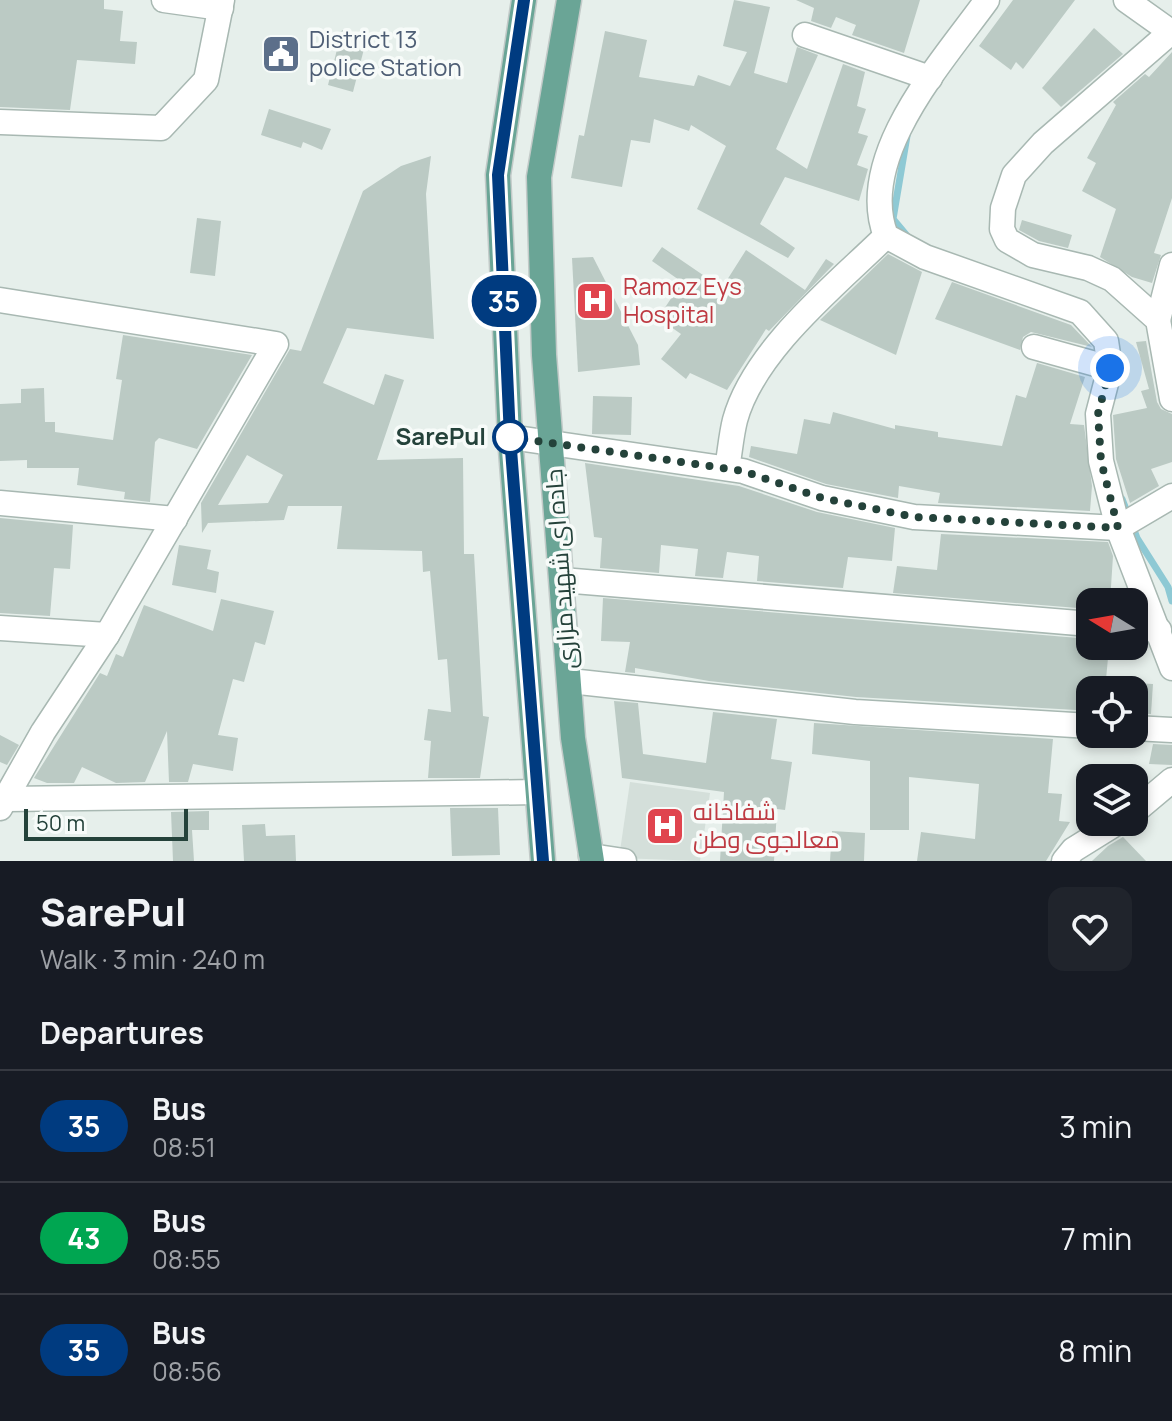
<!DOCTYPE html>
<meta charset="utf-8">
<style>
:root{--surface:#171b24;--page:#20242c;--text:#f1f3f6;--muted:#9ea1a6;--line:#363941}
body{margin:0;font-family:Manrope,Cairo,sans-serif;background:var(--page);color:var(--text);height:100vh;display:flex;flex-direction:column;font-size:30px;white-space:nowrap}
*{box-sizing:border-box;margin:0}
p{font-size:26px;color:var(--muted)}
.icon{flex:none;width:44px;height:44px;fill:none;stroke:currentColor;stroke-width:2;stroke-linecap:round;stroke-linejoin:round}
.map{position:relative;height:861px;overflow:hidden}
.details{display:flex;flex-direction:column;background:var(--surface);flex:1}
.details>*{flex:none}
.badge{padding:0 16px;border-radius:26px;font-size:28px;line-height:52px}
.needle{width:52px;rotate:281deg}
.tools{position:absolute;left:1076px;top:588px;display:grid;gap:16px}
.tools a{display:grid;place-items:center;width:72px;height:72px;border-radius:16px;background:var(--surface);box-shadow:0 4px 12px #0003;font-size:40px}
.scale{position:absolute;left:24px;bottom:20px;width:164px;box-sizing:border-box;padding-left:8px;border:4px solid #24423a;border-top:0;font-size:22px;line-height:28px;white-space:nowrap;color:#24423a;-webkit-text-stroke:6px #f7fbf9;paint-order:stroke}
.you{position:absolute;width:40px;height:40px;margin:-20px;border:6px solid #fff;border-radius:50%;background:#1a73e8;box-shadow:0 0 0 12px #1a73e833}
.map>.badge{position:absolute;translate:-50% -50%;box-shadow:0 0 0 4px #fff}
h2{padding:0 40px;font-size:30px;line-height:72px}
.round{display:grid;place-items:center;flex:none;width:84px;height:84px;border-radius:16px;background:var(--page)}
.head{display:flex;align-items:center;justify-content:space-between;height:136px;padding:0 40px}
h1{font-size:38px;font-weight:800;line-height:60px}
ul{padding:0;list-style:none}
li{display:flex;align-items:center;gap:24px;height:112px;padding:0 40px;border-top:2px solid var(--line)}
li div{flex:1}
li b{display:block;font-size:30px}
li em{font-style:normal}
li .badge{min-width:88px;font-weight:700;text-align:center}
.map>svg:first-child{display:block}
.built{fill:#d4dfda}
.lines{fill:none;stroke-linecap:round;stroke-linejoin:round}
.stream{stroke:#8ec9d4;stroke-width:7}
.building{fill:#bbcac4;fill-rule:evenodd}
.minor-casing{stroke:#a8b8b2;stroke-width:27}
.major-casing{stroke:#c2cac8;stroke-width:27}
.minor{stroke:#fff;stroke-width:24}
.major{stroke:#6aa596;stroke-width:24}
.line-casing{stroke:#fff;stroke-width:18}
.line{stroke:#003b80;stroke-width:12}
.walk{stroke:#24423a;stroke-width:8;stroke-dasharray:0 14.4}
.stop-dot{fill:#fff;stroke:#003b80;stroke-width:4}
.labels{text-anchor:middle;stroke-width:7;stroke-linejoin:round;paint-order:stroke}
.service-label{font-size:24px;fill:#4e5e75;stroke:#f7fbf9;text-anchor:start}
.health-label{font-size:24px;fill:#be3a42;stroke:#f7fbf9;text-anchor:start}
.stop-label{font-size:24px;font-weight:bold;fill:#24423a;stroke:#f7fbf9;text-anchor:end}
.street-label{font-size:24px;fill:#24423a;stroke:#f7fbf9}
</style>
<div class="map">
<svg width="1172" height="861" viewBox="0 0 1172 861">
<rect width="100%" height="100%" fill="#e6efeb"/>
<polygon class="built" points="630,782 710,793 700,861 619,858"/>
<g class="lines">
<g class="stream">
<polyline points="907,136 893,219 908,237"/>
<polyline points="1122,499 1137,538 1168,587 1172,601"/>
</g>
</g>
<g class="building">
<polygon points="0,0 104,0 104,9 123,11 120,41 137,42 135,64 77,60 70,110 0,107"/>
<polygon points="734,0 770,7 754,73 787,83 797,47 818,55 776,149 807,169 843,64 865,72 857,106 866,109 858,133 868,136 857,165 868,169 859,201 785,177 760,224 795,248 788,258 697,209 726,146 691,125 689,131 654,119 650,143 631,140 622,187 571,178 579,135 584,136 605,31 647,40 639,77 694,86 698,75 730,86 747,52 723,46"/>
<polygon points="796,0 920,0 904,53 852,35 856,25 836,17 831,28 811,21 814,8"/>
<polygon points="1013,0 1075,0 1023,69 1016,62 1011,70 979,46"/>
<polygon points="1094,28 1123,54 1061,107 1042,88"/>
<polygon points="342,30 367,37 353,92 328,85"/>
<polygon points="1172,52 1172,198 1154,253 1161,255 1152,283 1132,277 1100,257 1116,209 1082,191 1096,163 1087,158 1116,105 1113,102 1145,74 1149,77"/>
<polygon points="269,109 331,129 322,150 303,142 301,148 261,135"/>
<path d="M431 156 426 194 434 339 347 328 323 383 374 405 385 374 404 380 377 460 463 458 464 554H474L483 716 489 717 480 778H428L431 741 424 740 428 709 451 712 447 659 438 660 430 571 423 572 422 551 337 549 342 506H288L284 520 208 523 202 533 201 503 290 349 301 351 363 191 401 166ZM247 455 283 475 268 503 218 505Z"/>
<polygon points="197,218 221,221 215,276 190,273"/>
<polygon points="1022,220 1072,235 1068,248 1039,241 1019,230"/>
<polygon points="662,247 722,288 746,250 805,290 826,259 834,264 769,331 766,329 727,390 690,373 686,379 661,359 681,334 658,318 682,282 652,261"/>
<polygon points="888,254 922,272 896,355 820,320"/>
<polygon points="593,257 638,345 640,365 578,372 572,258"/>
<polygon points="952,282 1071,325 1092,347 1031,332 1023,337 1020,350 935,319"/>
<polygon points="123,335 252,355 197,449 159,438 155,442 150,502 124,499 125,492 77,485 79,468 27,468 27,460 0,461 0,404 21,403 21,389 44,388 45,422 55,422 55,432 113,440 122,380 116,379"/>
<polygon points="1146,341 1157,402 1161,409 1172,414 1172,462 1151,469 1159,486 1130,503 1116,459 1113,415 1147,408 1141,391 1149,389 1136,342"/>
<polygon points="1037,363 1085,377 1070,424 1084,425 1092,486 1090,511 938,503 940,493 899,486 898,498 826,484 749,457 751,446 797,454 804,419 830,424 833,412 895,429 895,425 938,432 938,437 1002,446 1016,395 1026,398"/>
<polygon points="593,396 632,397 631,435 592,434"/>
<polygon points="585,463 739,486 817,512 895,528 892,561 848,557 843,588 757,581 759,556 727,552 723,578 695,576 698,549 661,545 659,573 600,568 602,538 594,537"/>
<polygon points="0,518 73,525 70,569 54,568 50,616 0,613"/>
<polygon points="941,534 1108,542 1113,556 1110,602 1090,602 1090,609 893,593 897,566 937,570"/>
<polygon points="179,545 211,550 207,569 219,572 216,593 172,585"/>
<polygon points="603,598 1090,639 1090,656 1108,658 1105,690 1077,690 1076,710 856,697 709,681 635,668 635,673 625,672 630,642 601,641"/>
<polygon points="221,599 274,611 265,645 255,642 244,682 233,679 218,735 238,738 233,771 193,764 188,782 169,782 167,731 145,782 116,783 82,767 74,783 47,783 34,778 100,673 107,676 116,654 123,657 144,605 213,631"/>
<polygon points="1134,683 1153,684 1151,714 1134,713"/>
<polygon points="614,701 638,703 643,754 706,763 713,712 777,719 771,759 792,762 785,810 777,809 774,861 720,861 724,792 622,778"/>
<polygon points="814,723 1053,739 1048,793 1062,794 1059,821 1070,822 1046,861 917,861 921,832 975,839 979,784 909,777 909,830 870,830 870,761 812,754"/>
<polygon points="0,735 19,745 7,765 0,762"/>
<polygon points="1153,744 1172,745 1172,765 1149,764"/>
<polygon points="450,808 498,808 500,855 452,856"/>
<polygon points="209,811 209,830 192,830 194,861 173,861 171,812"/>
<polygon points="265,824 266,836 295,835 296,861 244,861 242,825"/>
<polygon points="832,831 865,833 864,861 830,861"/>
<polygon points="1123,837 1146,861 1092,861 1108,846"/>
</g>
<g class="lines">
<g class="minor-casing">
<g id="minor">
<polyline points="164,0 221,8"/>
<path d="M987 0C943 61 855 157 886 236L925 257 1080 312 1106 341 1110 368 1098 414 1101 461 1118 528 1172 668"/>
<polyline points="1126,0 1171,32"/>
<polyline points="1172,31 1043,143 1014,175 1003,208 1002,229 1007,240 1033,255 1088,268 1112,279 1158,320 1172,399"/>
<polyline points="805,35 930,78"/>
<polyline points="0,122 161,128 206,80 222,0"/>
<polyline points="0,300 276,344 107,635 43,732 0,808"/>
<polyline points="1158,320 1172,265"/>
<polyline points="1034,347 1110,368"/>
<polyline points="510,437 743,471 822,498 914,517 1118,528 1172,496"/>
<path d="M727 468C730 452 731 436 735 420 754 350 836 285 886 236"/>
<polyline points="0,503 175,519"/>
<polyline points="562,580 1090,624"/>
<polyline points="0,628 107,635"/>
<polyline points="1134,628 1159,630"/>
<polyline points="570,681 855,712 1090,726"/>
<polyline points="1134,728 1172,730"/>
<polyline points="7,799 537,792"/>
<polyline points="1134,812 1172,780"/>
<polyline points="591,856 624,861"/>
<polyline points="1064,861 1073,850 1118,822"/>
</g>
</g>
<g class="major-casing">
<g id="major">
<polyline points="524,0 498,175 510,437 543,861"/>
<polyline points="569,0 539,177 544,355 573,738 592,861"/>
</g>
</g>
<use href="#minor" class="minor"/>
<use href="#major" class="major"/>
</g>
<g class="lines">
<g class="line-casing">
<polyline id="line" points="524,0 498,175 510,437 543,861"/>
</g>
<use href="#line" class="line"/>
<polyline class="walk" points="510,437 743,471 822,498 914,517 1118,528 1101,461 1098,414 1110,368"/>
</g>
<defs>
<g id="civic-square" transform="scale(2)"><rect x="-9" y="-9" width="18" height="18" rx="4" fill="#5c6f8a" stroke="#f7fbf9"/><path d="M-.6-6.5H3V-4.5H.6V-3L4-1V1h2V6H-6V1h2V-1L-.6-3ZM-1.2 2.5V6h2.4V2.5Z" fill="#fff"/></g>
<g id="hospital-square" transform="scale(2)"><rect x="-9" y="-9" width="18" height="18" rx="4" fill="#e0444e" stroke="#f7fbf9"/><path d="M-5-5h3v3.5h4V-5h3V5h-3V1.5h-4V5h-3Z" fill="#fff"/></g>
</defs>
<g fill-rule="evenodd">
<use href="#civic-square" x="281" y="54"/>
<use href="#hospital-square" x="595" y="301"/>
<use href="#hospital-square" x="665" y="826"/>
</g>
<circle class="stop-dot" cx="510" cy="437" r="16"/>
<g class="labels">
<g class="service-label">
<text x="309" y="48">District 13<tspan x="309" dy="28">police Station</tspan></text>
</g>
<g class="health-label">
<text x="623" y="295">Ramoz Eys<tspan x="623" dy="28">Hospital</tspan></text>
<text x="693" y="820">شفاخانه<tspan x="693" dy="28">معالجوی وطن</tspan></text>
</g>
<g class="stop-label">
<text x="486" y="445">SarePul</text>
</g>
<g class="street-label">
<text transform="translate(561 569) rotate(-94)" y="8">جاده ای شهید مزاری</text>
</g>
</g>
</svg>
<div class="tools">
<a><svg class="needle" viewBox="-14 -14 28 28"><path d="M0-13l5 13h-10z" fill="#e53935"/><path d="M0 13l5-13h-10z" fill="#9ea1a6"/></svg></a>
<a><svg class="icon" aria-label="locate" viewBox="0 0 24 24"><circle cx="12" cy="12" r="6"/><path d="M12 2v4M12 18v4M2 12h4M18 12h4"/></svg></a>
<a><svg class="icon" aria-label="layers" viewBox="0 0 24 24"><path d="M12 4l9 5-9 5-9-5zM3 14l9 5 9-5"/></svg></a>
</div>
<div class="scale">50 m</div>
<div class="you" style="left:1110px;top:368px"></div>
<b class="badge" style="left:504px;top:301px;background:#003b80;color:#fff">35</b>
</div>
<section class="details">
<div class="head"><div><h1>SarePul</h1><p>Walk · 3 min · 240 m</p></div><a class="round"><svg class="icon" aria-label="heart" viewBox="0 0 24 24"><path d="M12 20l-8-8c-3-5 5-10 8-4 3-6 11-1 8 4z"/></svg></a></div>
<h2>Departures</h2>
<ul>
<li><span class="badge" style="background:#003b80;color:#fff">35</span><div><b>Bus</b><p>08:51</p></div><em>3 min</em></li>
<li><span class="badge" style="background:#00a651;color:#fff">43</span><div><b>Bus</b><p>08:55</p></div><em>7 min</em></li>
<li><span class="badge" style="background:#003b80;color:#fff">35</span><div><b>Bus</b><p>08:56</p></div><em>8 min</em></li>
</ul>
</section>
